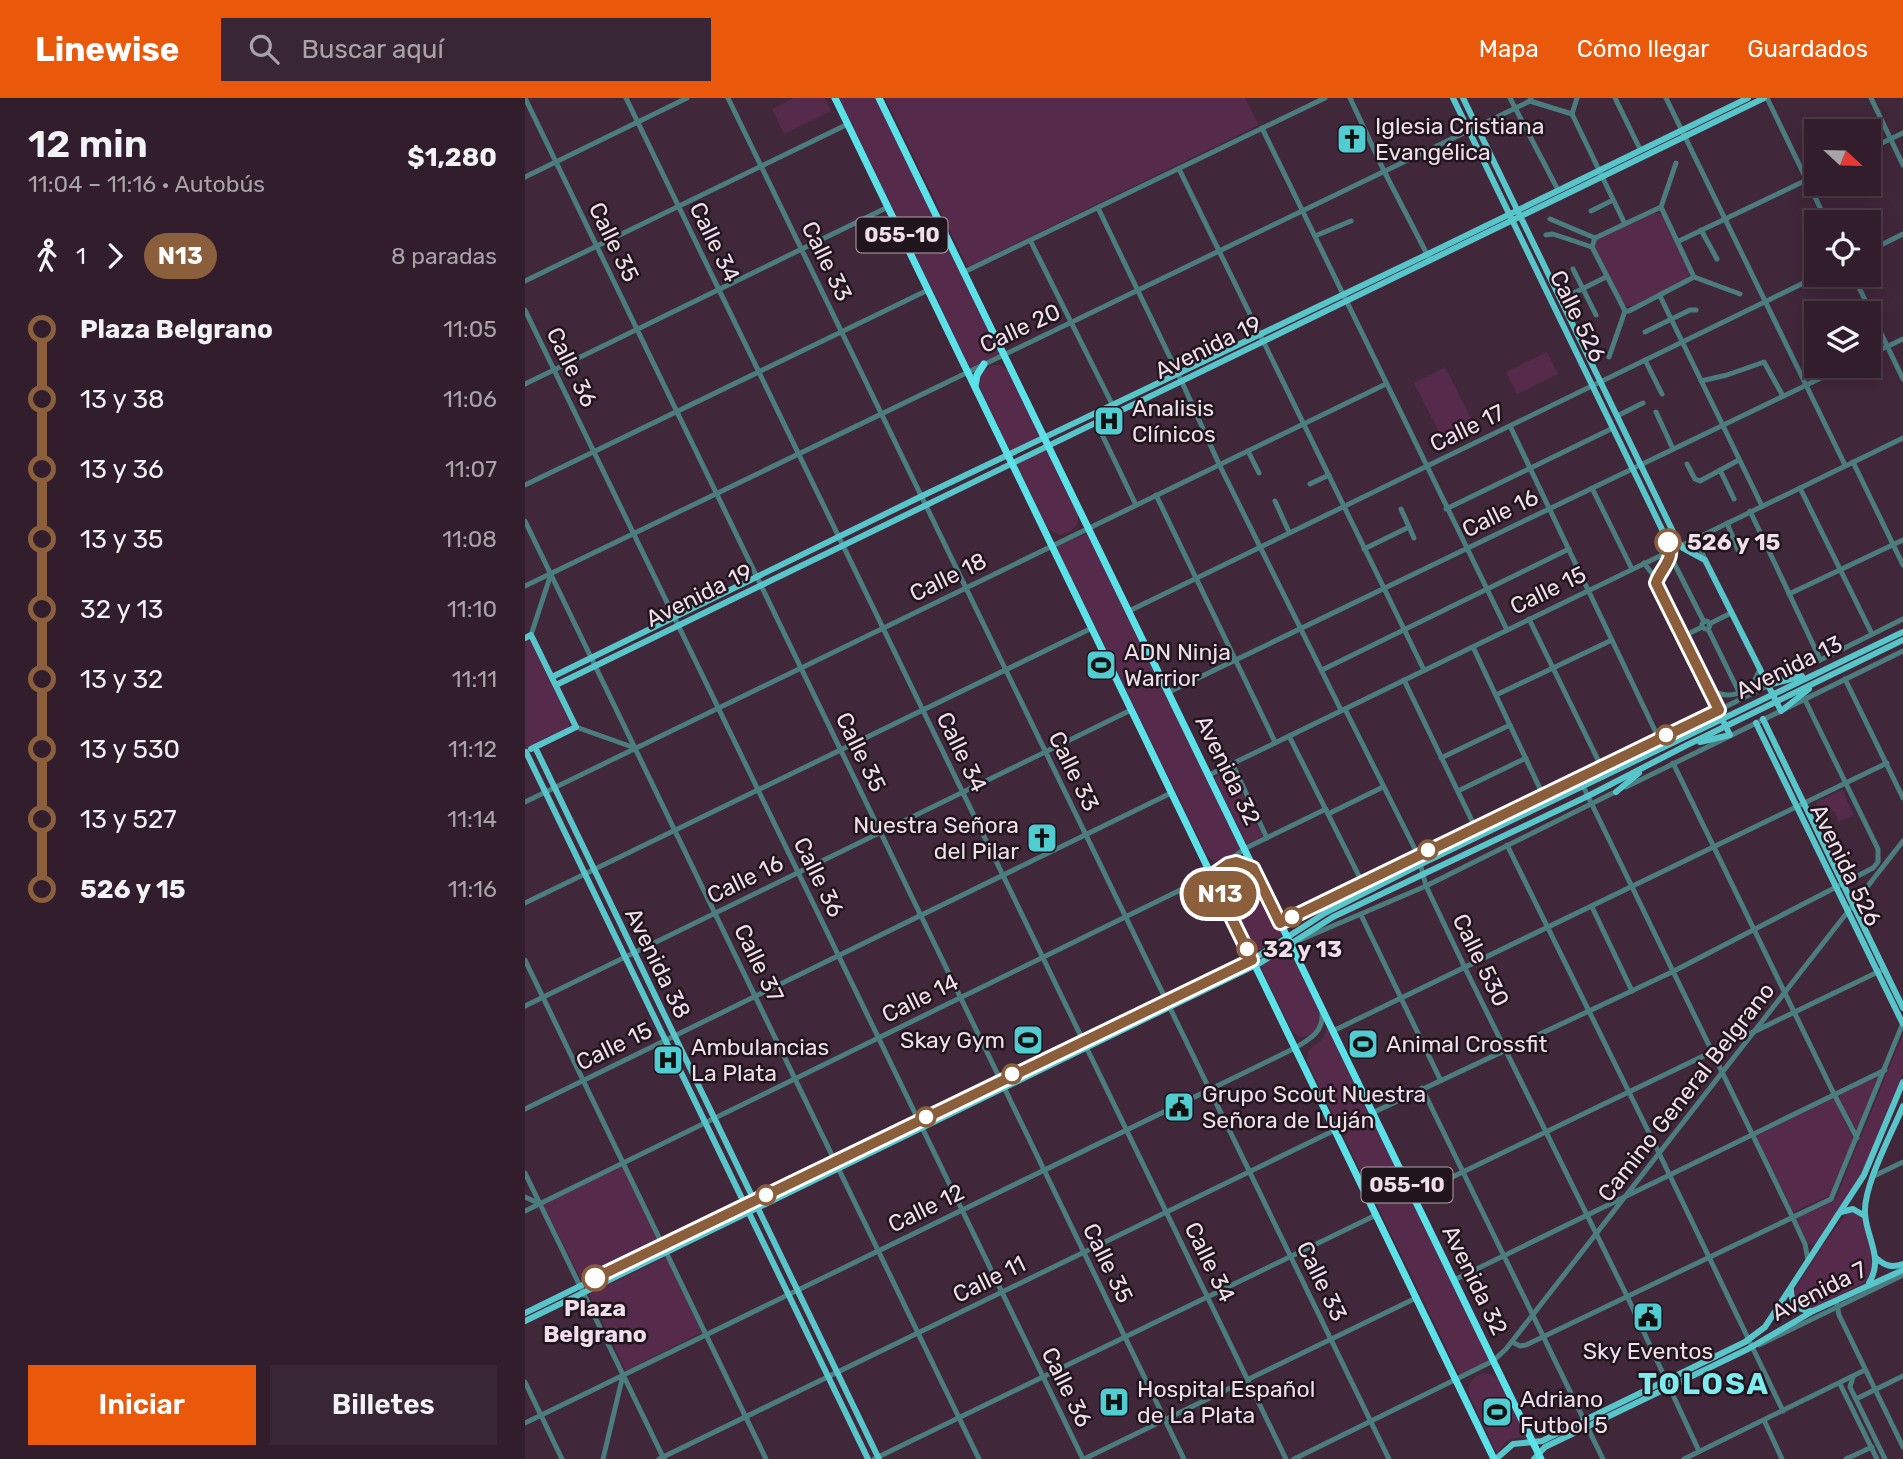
<!DOCTYPE html>
<html lang="es">
<meta charset="utf-8">
<style>
:root{--surface:#311d2c;--page:#392634;--text:#f1f3f6;--muted:#a8a2a9;--line:#4c3b48;--accent:#ea580c}
body{margin:0;font-family:Rubik,sans-serif;background:var(--page);color:var(--text);height:100vh;display:flex;flex-direction:column;font-size:26px;white-space:nowrap}
*{box-sizing:border-box;margin:0}
p{font-size:23px;color:var(--muted)}
.icon{flex:none;width:38px;height:38px;fill:none;stroke:currentColor;stroke-width:2;stroke-linecap:round;stroke-linejoin:round}
.map{position:relative;flex:1;overflow:hidden}
.drawer{display:flex;flex-direction:column;background:var(--surface);width:525px}
.drawer>*{flex:none}
.badge{padding:0 14px;border-radius:23px;font-size:24px;line-height:46px}
.needle{width:46px;rotate:112deg}
.fabs{position:absolute;left:1279px;top:21px;display:grid;gap:14px}
.fabs a{display:grid;place-items:center;width:77px;height:77px;border-radius:0px;background:var(--surface);box-shadow:0 4px 18px #0003,0 0 0 2px var(--line);font-size:35px}
.map>.badge{position:absolute;translate:-50% -50%;box-shadow:0 0 0 4px #fff}
.legs{display:flex;align-items:center;gap:10px;height:77px;padding:0 28px;font-size:23px}
.legs p{margin-inline-start:auto}
.headline{display:flex;align-items:center;justify-content:space-between;height:119px;padding:0 28px}
h1{font-size:38px;font-weight:600;line-height:52px}
.button{display:flex;gap:14px;margin-top:auto;padding:14px 28px}
.button a{flex:1;height:80px;border-radius:0px;background:var(--accent);color:#fff;font-size:28px;font-weight:600;line-height:80px;text-align:center}
.button a+a{background:var(--page);color:var(--text)}
ul{padding:0 28px;list-style:none}
li{display:flex;align-items:center;gap:24px;height:70px;font-size:26px}
li i{display:grid;place-items:center;width:10px;height:100%;margin:0 9px;background:currentColor}
li i::after{content:'';width:18px;height:18px;margin:-9px;border:5px solid;border-radius:50%;background:var(--surface)}
li p{margin-inline-start:auto}
li:first-child i{background:linear-gradient(#0000 50%,currentColor 0)}
li:last-child i{background:linear-gradient(currentColor 50%,#0000 0)}
header{display:flex;align-items:center;gap:42px;box-sizing:border-box;height:98px;padding:0 35px;background:var(--accent);color:#fff}
header strong{font-size:33px}
nav{display:flex;gap:38px;margin-inline-start:auto;font-size:24px}
.search{width:490px;height:63px;background:var(--page);display:flex;align-items:center;gap:18px;box-sizing:border-box;padding:0 24px;border-radius:0px;color:var(--muted);font-size:26px}
main{display:flex;flex:1;min-height:0}
.map>svg:first-child{display:block}
.green{fill:#562a4a}
.lines{fill:none;stroke-linecap:round;stroke-linejoin:round}
.minor{stroke:#4b7c7e;stroke-width:5}
.major{stroke:#58c5ca;stroke-width:6}
.highway{stroke:#5ae2e8;stroke-width:7}
.line-1-casing{stroke:#fff;stroke-width:16}
.line-1{stroke:#8b5e3c;stroke-width:10}
.stop-1-dot{fill:#fff;stroke:#8b5e3c;stroke-width:3.5}
.labels{text-anchor:middle;stroke-width:5;stroke-linejoin:round;paint-order:stroke}
.shield{fill:#21151d;stroke:#b2a2ad;stroke-width:2}
.shield-label{font-size:21px;font-weight:bold;fill:#f0dfeb}
.poi-label{font-size:23px;fill:#f0dfeb;stroke:#21151d;text-anchor:start}
.street-label{font-size:23px;fill:#f0dfeb;stroke:#21151d}
.stop-label{font-size:23px;font-weight:bold;fill:#f0dfeb;stroke:#21151d;text-anchor:start}
.district-label{font-size:30px;font-weight:bold;letter-spacing:2px;fill:#7febef;stroke:#21151d}
</style>
<header>
<strong>Linewise</strong>
<div class="search"><svg class="icon" aria-label="search" viewBox="0 0 24 24"><circle cx="10" cy="10" r="6"/><path d="M15 15l6 6"/></svg>Buscar aquí</div>
<nav><a>Mapa</a><a>Cómo llegar</a><a>Guardados</a></nav>
</header>
<main>
<section class="drawer">
<div class="headline"><div><h1>12 min</h1><p>11:04 – 11:16 · Autobús</p></div><b>$1,280</b></div>
<div class="legs"><svg class="icon" aria-label="walk" viewBox="0 0 24 24"><circle cx="13" cy="4" r="2"/><path d="M13 8l-2 6 4 7M11 14l-3 7M7 12l3-4h3l4 4"/></svg>1<svg class="icon" aria-label="forward" viewBox="0 0 24 24"><path d="M9 5l7 7-7 7"/></svg><b class="badge" style="background:#8b5e3c;color:#fff">N13</b><p>8 paradas</p></div>
<ul>
<li><i style="color:#8b5e3c"></i><b>Plaza Belgrano</b><p>11:05</p></li>
<li><i style="color:#8b5e3c"></i><span>13 y 38</span><p>11:06</p></li>
<li><i style="color:#8b5e3c"></i><span>13 y 36</span><p>11:07</p></li>
<li><i style="color:#8b5e3c"></i><span>13 y 35</span><p>11:08</p></li>
<li><i style="color:#8b5e3c"></i><span>32 y 13</span><p>11:10</p></li>
<li><i style="color:#8b5e3c"></i><span>13 y 32</span><p>11:11</p></li>
<li><i style="color:#8b5e3c"></i><span>13 y 530</span><p>11:12</p></li>
<li><i style="color:#8b5e3c"></i><span>13 y 527</span><p>11:14</p></li>
<li><i style="color:#8b5e3c"></i><b>526 y 15</b><p>11:16</p></li>
</ul>
<div class="button"><a>Iniciar</a><a>Billetes</a></div>
</section>
<div class="map">
<svg width="1378" height="1361" viewBox="0 0 1378 1361">
<rect width="100%" height="100%" fill="#41273a"/>
<g class="green">
<polygon points="268,0 300,0 306,13 259,36 247,11"/>
<polygon points="314,0 352,0 476,255 445,270"/>
<polygon points="360,0 720,0 734,27 445,168 442,168"/>
<polygon points="1126,114 1137,116 1164,170 1164,177 1160,182 1109,208 1101,208 1096,204 1071,154 1070,147 1074,140"/>
<polygon points="1022,254 1033,276 992,296 981,274"/>
<path d="M468 267H475L484 273 516 339 485 354 453 287C455 276 457 272 468 267Z"/>
<polygon points="920,269 950,328 919,344 889,285"/>
<path d="M522 351 553 414C555 428 548 434 535 437L523 431 492 368V366Z"/>
<polygon points="563,435 717,750 702,763 691,764 682,758 531,449"/>
<polygon points="3,542 7,544 45,625 44,629 0,651 0,543"/>
<polygon points="705,670 738,738 722,747 689,680"/>
<polygon points="1317,692 1329,717 1314,724 1309,713 1297,718 1291,704"/>
<polygon points="708,766 726,772 758,836 729,856 695,787 698,772"/>
<polygon points="764,853 798,919 794,928 786,938 774,939 767,933 735,868"/>
<path d="M802 929 965 1262 935 1278 782 963C783 945 789 951 798 940 800 937 801 932 802 929Z"/>
<polygon points="1378,936 1378,976 1340,1070 1292,1146 1287,1147 1283,1145 1271,1121 1311,1100"/>
<polygon points="1352,977 1355,978 1334,1030 1330,1030 1314,1000 1315,996"/>
<polygon points="1307,1000 1309,1001 1329,1042 1307,1097 1268,1114 1231,1038"/>
<polygon points="98,1068 135,1146 57,1184 18,1106"/>
<path d="M1322 1115H1331L1338 1121 1349 1162 1348 1173 1342 1183 1286 1211C1275 1208 1270 1205 1268 1194L1298 1147Z"/>
<polygon points="141,1159 177,1234 101,1273 64,1196"/>
<path d="M958 1275 966 1276 974 1281 1004 1341C989 1337 979 1342 972 1356L944 1297C942 1285 947 1280 958 1275Z"/>
</g>
<g class="lines">
<g class="minor">
<polyline points="0,0 659,1361"/>
<polyline points="101,0 761,1361"/>
<polyline points="203,0 864,1361"/>
<polyline points="825,0 859,73 904,160"/>
<polyline points="985,0 1033,92"/>
<polyline points="1006,0 1005,3 1047,16 1052,0"/>
<polyline points="1090,0 1115,51"/>
<polyline points="1141,0 1320,367"/>
<polyline points="1242,0 1302,124"/>
<polyline points="1346,0 1378,67"/>
<polyline points="1047,16 1099,124"/>
<polyline points="737,30 982,532"/>
<polyline points="1344,51 1378,35"/>
<polyline points="654,71 899,572"/>
<polyline points="0,79 162,0"/>
<polyline points="1136,109 1070,140 1067,149 1100,213 1104,213 1169,179 1136,109 1151,65"/>
<polyline points="573,110 656,282 694,366 816,612"/>
<polyline points="1066,113 1088,102"/>
<polyline points="1025,121 1070,140"/>
<polyline points="1176,132 1192,161"/>
<polyline points="1021,137 1028,136 1067,149"/>
<polyline points="790,138 826,123"/>
<polyline points="1154,143 1292,77"/>
<polyline points="506,144 591,314"/>
<polyline points="1344,153 1378,136"/>
<polyline points="1048,171 1071,217"/>
<polyline points="439,174 800,0"/>
<polyline points="1328,177 1378,281"/>
<polyline points="1169,179 1215,196"/>
<polyline points="0,183 323,26"/>
<polyline points="1135,198 1237,408"/>
<polyline points="1037,201 1081,179"/>
<polyline points="0,212 558,1361"/>
<polyline points="1120,234 1165,212 1171,212"/>
<polyline points="1344,257 1378,241"/>
<polyline points="1084,259 1100,213"/>
<polyline points="1120,262 1137,296"/>
<polyline points="1176,283 1202,277 1239,264 1258,298"/>
<polyline points="0,286 363,109"/>
<polyline points="1131,314 1148,351"/>
<polyline points="1092,318 1118,305"/>
<polyline points="571,324 611,407"/>
<polyline points="985,328 1134,641"/>
<polyline points="723,353 734,375"/>
<polyline points="1328,364 1378,467"/>
<polyline points="1162,366 1170,381 1175,383 1214,362"/>
<polyline points="1195,372 1209,401"/>
<polyline points="785,386 804,377"/>
<polyline points="0,387 403,192"/>
<polyline points="1067,390 1107,471"/>
<polyline points="1275,390 1347,536"/>
<polyline points="631,397 750,644"/>
<polyline points="750,403 764,434"/>
<polyline points="876,411 889,440"/>
<polyline points="921,411 1088,330"/>
<polyline points="1225,413 1295,561"/>
<polyline points="0,423 454,1361"/>
<polyline points="1202,425 1213,452"/>
<polyline points="1171,440 1180,462"/>
<polyline points="839,451 884,429"/>
<polyline points="1144,462 1148,463 1179,524"/>
<polyline points="1119,465 1132,482"/>
<polyline points="0,488 1005,3"/>
<polyline points="1264,496 1378,442"/>
<polyline points="604,513 1295,177"/>
<polyline points="1004,521 1076,668"/>
<circle cx="1181" cy="527" r="4"/>
<polyline points="1184,526 1206,515"/>
<polyline points="1183,531 1215,596"/>
<polyline points="6,537 26,476"/>
<polyline points="1157,539 1177,529"/>
<polyline points="948,549 1018,697"/>
<polyline points="797,572 1044,451"/>
<polyline points="1320,581 1378,700"/>
<polyline points="879,582 950,729"/>
<polyline points="1255,582 1378,521"/>
<path d="M1184 591C1206 604 1227 595 1235 570"/>
<polyline points="644,594 1321,268"/>
<polyline points="971,597 1087,542"/>
<polyline points="820,611 893,757 901,788 940,870 1102,1198 1174,1353"/>
<polyline points="1192,613 1246,586"/>
<polyline points="51,629 110,650"/>
<polyline points="764,638 837,784"/>
<polyline points="916,660 985,627"/>
<polyline points="707,665 742,740"/>
<polyline points="1148,665 1309,996 1332,1040"/>
<polyline points="684,677 1378,340"/>
<polyline points="1057,686 1267,1118 1280,1146 1283,1162"/>
<polyline points="1101,689 1378,553"/>
<polyline points="933,693 1001,660"/>
<polyline points="0,704 861,286"/>
<polyline points="803,716 858,689"/>
<polyline points="982,747 1134,1055 1258,1313"/>
<polyline points="0,805 567,530"/>
<polyline points="1067,809 1107,893"/>
<polyline points="836,817 915,981"/>
<polyline points="755,825 1184,617"/>
<polyline points="768,845 901,788 1092,693"/>
<polyline points="0,862 241,1361"/>
<polyline points="0,908 606,612"/>
<polyline points="808,933 1362,665"/>
<polyline points="897,990 1078,1361"/>
<polyline points="0,1011 646,695"/>
<polyline points="847,1015 1147,874 1348,770 1353,764 1353,751 1280,602"/>
<polyline points="0,1075 139,1361"/>
<polyline points="1349,1078 1378,1064"/>
<polyline points="888,1098 1359,871"/>
<polyline points="0,1099 15,1106"/>
<polyline points="0,1113 686,777 719,751 801,711"/>
<polyline points="929,1182 1360,972"/>
<polyline points="1312,1206 1314,1217 1378,1349"/>
<polyline points="987,1244 995,1248 1001,1247 1306,1101 1378,925"/>
<polyline points="1234,1247 1378,1177"/>
<polyline points="1328,1279 1325,1289 1360,1361"/>
<polyline points="0,1284 37,1361"/>
<polyline points="1315,1286 1352,1361"/>
<polyline points="1331,1301 1378,1278"/>
<polyline points="1239,1322 1257,1361"/>
<path d="M0 1325 770 950C785 941 799 934 797 914"/>
<polyline points="78,1361 98,1277"/>
<polyline points="134,1361 810,1032"/>
<polyline points="349,1361 851,1117"/>
<polyline points="559,1361 891,1200"/>
<polyline points="769,1361 968,1263 981,1251 1378,743"/>
<polyline points="1159,1361 1340,1272"/>
<polyline points="1321,1361 1347,1349"/>
</g>
<g class="major">
<polyline points="928,0 1147,452 1146,458 1131,485 1205,637 1175,644"/>
<polyline points="938,0 1153,444 1158,450 1180,462 1256,613 1284,591"/>
<polyline points="0,540 6,537 51,629 6,651"/>
<polyline points="27,579 397,398 903,156 1223,0"/>
<polyline points="31,587 1239,0"/>
<polyline points="1243,587 1277,578"/>
<polyline points="1238,621 1378,910"/>
<polyline points="1231,625 1378,926"/>
<polyline points="1167,632 1194,612"/>
<polyline points="10,649 354,1361"/>
<polyline points="1,654 343,1361"/>
<polyline points="1076,668 1107,661"/>
<polyline points="1091,694 1114,675"/>
<polyline points="1316,1114 1328,1111 1340,1118"/>
<path d="M1351 1160C1360 1168 1367 1170 1378 1166"/>
<path d="M1344 1185C1359 1160 1342 1142 1340 1116 1338 1088 1367 1035 1378 1008"/>
<path d="M1266 1192C1266 1206 1274 1213 1288 1213"/>
<polyline points="0,1215 557,942 727,862 800,815 896,766 1378,534"/>
<polyline points="0,1223 735,865 808,819 1063,698 1162,647 1378,542"/>
<polyline points="971,1361 988,1346 1017,1343 1220,1244 1240,1229 1339,1077 1378,984"/>
<polyline points="1009,1361 1020,1349 1223,1251 1288,1213 1378,1172"/>
</g>
<g class="highway">
<polyline points="310,0 969,1361"/>
<polyline points="354,0 1016,1361"/>
<polyline points="450,288 452,277 459,266"/>
<polyline points="703,766 716,765 728,770"/>
</g>
</g>
<g class="lines">
<g class="line-1-casing">
<path id="line-1" d="M70 1180 727 862 686 778 703 766 711 764 728 770 755 825 1194 612 1131 485C1136 470 1151 461 1143 444"/>
</g>
<use href="#line-1" class="line-1"/>
</g>
<defs>
<g id="church-square" transform="scale(1.575)"><rect x="-9" y="-9" width="18" height="18" rx="4" fill="#51ccd1" stroke="#21151d"/><path d="M-1.2-6h2.4v3.5h3.3v2.4h-3.3V6h-2.4V-.1h-3.3v-2.4h3.3Z" fill="#111"/></g>
<g id="hospital-square" transform="scale(1.575)"><rect x="-9" y="-9" width="18" height="18" rx="4" fill="#51ccd1" stroke="#21151d"/><path d="M-5-5h3v3.5h4V-5h3V5h-3V1.5h-4V5h-3Z" fill="#111"/></g>
<g id="stadium-square" transform="scale(1.575)"><rect x="-9" y="-9" width="18" height="18" rx="4" fill="#51ccd1" stroke="#21151d"/><path d="M0-5a6.5 5 0 1 0 0 10a6.5 5 0 1 0 0-10ZM-3.5-1.8h7v3.6h-7Z" fill="#111"/></g>
<g id="civic-square" transform="scale(1.575)"><rect x="-9" y="-9" width="18" height="18" rx="4" fill="#51ccd1" stroke="#21151d"/><path d="M-.6-6.5H3V-4.5H.6V-3L4-1V1h2V6H-6V1h2V-1L-.6-3ZM-1.2 2.5V6h2.4V2.5Z" fill="#111"/></g>
</defs>
<g fill-rule="evenodd">
<use href="#church-square" x="827" y="41"/>
<use href="#hospital-square" x="584" y="323"/>
<use href="#stadium-square" x="576" y="567"/>
<use href="#church-square" x="517" y="740"/>
<use href="#stadium-square" x="503" y="942"/>
<use href="#stadium-square" x="838" y="946"/>
<use href="#hospital-square" x="143" y="962"/>
<use href="#civic-square" x="654" y="1009"/>
<use href="#civic-square" x="1123" y="1219"/>
<use href="#hospital-square" x="589" y="1304"/>
<use href="#stadium-square" x="972" y="1314"/>
</g>
<g class="stop-1-dot">
<circle cx="1143" cy="444" r="12"/>
<circle cx="1141" cy="637" r="9"/>
<circle cx="903" cy="752" r="9"/>
<circle cx="767" cy="819" r="9"/>
<circle cx="722" cy="851" r="9"/>
<circle cx="487" cy="976" r="9"/>
<circle cx="401" cy="1019" r="9"/>
<circle cx="241" cy="1097" r="9"/>
<circle cx="70" cy="1180" r="12"/>
</g>
<g class="labels">
<g class="shield">
<rect x="331.5" y="119.5" width="91" height="35" rx="5"/>
<rect x="836.5" y="1069.5" width="91" height="35" rx="5"/>
</g>
<g class="shield-label">
<text x="377" y="144">055-10</text>
<text x="882" y="1094">055-10</text>
</g>
<g class="poi-label">
<text x="850" y="36">Iglesia Cristiana<tspan x="850" dy="26">Evangélica</tspan></text>
<text x="607" y="318">Analisis<tspan x="607" dy="26">Clínicos</tspan></text>
<text x="599" y="562">ADN Ninja<tspan x="599" dy="26">Warrior</tspan></text>
<text x="494" y="735" text-anchor="end">Nuestra Señora<tspan x="494" dy="26">del Pilar</tspan></text>
<text x="480" y="950" text-anchor="end">Skay Gym</text>
<text x="861" y="954">Animal Crossfit</text>
<text x="166" y="957">Ambulancias<tspan x="166" dy="26">La Plata</tspan></text>
<text x="677" y="1004">Grupo Scout Nuestra<tspan x="677" dy="26">Señora de Luján</tspan></text>
<text x="1123" y="1261" text-anchor="middle">Sky Eventos</text>
<text x="612" y="1299">Hospital Español<tspan x="612" dy="26">de La Plata</tspan></text>
<text x="995" y="1309">Adriano<tspan x="995" dy="26">Futbol 5</tspan></text>
</g>
<g class="street-label">
<text transform="translate(89 144) rotate(64)" y="8">Calle 35</text>
<text transform="translate(190 144) rotate(64)" y="8">Calle 34</text>
<text transform="translate(302 163) rotate(64)" y="8">Calle 33</text>
<text transform="translate(1053 218) rotate(64)" y="8">Calle 526</text>
<text transform="translate(495 230) rotate(-25)" y="8">Calle 20</text>
<text transform="translate(683 249) rotate(-26)" y="8">Avenida 19</text>
<text transform="translate(47 269) rotate(64)" y="8">Calle 36</text>
<text transform="translate(942 330) rotate(-26)" y="8">Calle 17</text>
<text transform="translate(975 415) rotate(-26)" y="8">Calle 16</text>
<text transform="translate(423 479) rotate(-26)" y="8">Calle 18</text>
<text transform="translate(1023 492) rotate(-26)" y="8">Calle 15</text>
<text transform="translate(174 497) rotate(-26)" y="8">Avenida 19</text>
<text transform="translate(1264 569) rotate(-26)" y="8">Avenida 13</text>
<text transform="translate(336 654) rotate(64)" y="8">Calle 35</text>
<text transform="translate(437 654) rotate(64)" y="8">Calle 34</text>
<text transform="translate(703 672) rotate(64)" y="8">Avenida 32</text>
<text transform="translate(549 673) rotate(64)" y="8">Calle 33</text>
<text transform="translate(1321 767) rotate(64)" y="8">Avenida 526</text>
<text transform="translate(294 779) rotate(64)" y="8">Calle 36</text>
<text transform="translate(220 781) rotate(-26)" y="8">Calle 16</text>
<text transform="translate(956 862) rotate(64)" y="8">Calle 530</text>
<text transform="translate(133 865) rotate(64)" y="8">Avenida 38</text>
<text transform="translate(234 865) rotate(64)" y="8">Calle 37</text>
<text transform="translate(395 900) rotate(-26)" y="8">Calle 14</text>
<text transform="translate(89 948) rotate(-26)" y="8">Calle 15</text>
<text transform="translate(1161 994) rotate(-52)" y="8">Camino General Belgrano</text>
<text transform="translate(401 1110) rotate(-26)" y="8">Calle 12</text>
<text transform="translate(685 1164) rotate(64)" y="8">Calle 34</text>
<text transform="translate(583 1165) rotate(64)" y="8">Calle 35</text>
<text transform="translate(464 1181) rotate(-26)" y="8">Calle 11</text>
<text transform="translate(950 1182) rotate(64)" y="8">Avenida 32</text>
<text transform="translate(797 1183) rotate(64)" y="8">Calle 33</text>
<text transform="translate(1294 1193) rotate(-27)" y="8">Avenida 7</text>
<text transform="translate(542 1289) rotate(64)" y="8">Calle 36</text>
</g>
<g class="stop-label">
<text x="1162" y="452">526 y 15</text>
<text x="738" y="859">32 y 13</text>
<text x="70" y="1218" text-anchor="middle">Plaza<tspan x="70" dy="26">Belgrano</tspan></text>
</g>
<g class="district-label">
<text x="1179" y="1296">TOLOSA</text>
</g>
</g>
</svg>
<div class="fabs">
<a><svg class="needle" viewBox="-14 -14 28 28"><path d="M0-13l5 13h-10z" fill="#e53935"/><path d="M0 13l5-13h-10z" fill="#a8a2a9"/></svg></a>
<a><svg class="icon" aria-label="locate" viewBox="0 0 24 24"><circle cx="12" cy="12" r="6"/><path d="M12 2v4M12 18v4M2 12h4M18 12h4"/></svg></a>
<a><svg class="icon" aria-label="layers" viewBox="0 0 24 24"><path d="M12 4l9 5-9 5-9-5zM3 14l9 5 9-5"/></svg></a>
</div>
<b class="badge" style="left:695px;top:796px;background:#8b5e3c;color:#fff">N13</b>
</div>
</main>
